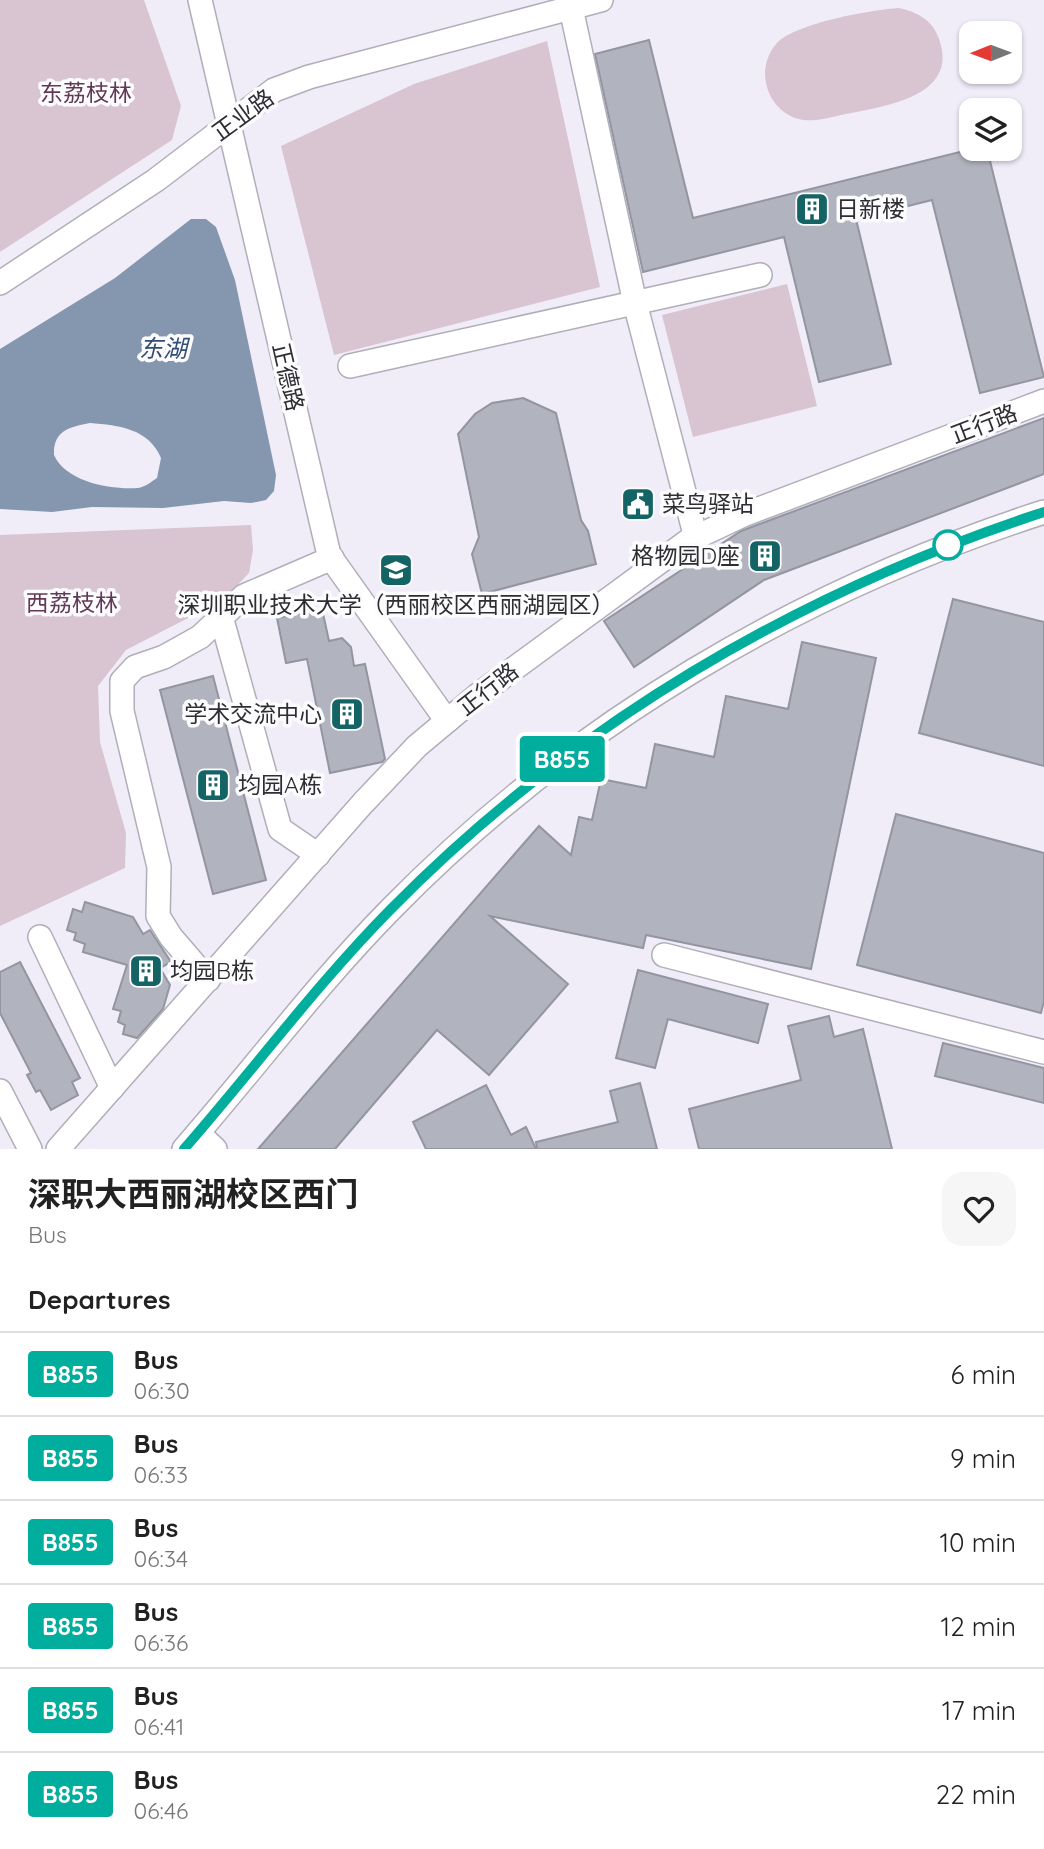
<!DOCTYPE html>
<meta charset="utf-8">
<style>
:root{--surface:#fff;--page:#f6f6f6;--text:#222;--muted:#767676;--line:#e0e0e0}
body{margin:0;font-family:Quicksand,"Noto Sans SC",sans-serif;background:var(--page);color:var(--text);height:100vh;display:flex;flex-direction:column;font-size:26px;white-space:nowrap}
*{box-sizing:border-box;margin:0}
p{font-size:23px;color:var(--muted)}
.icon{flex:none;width:38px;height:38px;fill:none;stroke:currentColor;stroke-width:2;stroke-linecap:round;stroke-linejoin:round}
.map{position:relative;height:1149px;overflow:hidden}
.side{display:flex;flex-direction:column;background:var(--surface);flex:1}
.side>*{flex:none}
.badge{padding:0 14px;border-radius:5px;font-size:24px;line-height:46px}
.needle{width:46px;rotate:269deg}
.controls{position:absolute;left:959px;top:21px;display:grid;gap:14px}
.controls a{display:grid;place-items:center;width:63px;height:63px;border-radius:14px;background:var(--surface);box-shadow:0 2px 5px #0004;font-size:35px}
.map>.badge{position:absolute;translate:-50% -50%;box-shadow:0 0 0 4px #fff}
h2{padding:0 28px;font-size:26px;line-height:63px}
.round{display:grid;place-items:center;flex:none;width:74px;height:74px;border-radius:21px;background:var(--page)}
.overview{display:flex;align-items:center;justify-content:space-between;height:119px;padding:0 28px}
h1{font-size:33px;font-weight:700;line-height:52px}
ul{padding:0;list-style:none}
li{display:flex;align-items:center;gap:21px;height:84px;padding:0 28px;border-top:2px solid var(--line)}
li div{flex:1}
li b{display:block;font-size:26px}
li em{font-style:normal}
li .badge{min-width:77px;font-weight:700;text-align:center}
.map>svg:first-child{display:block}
.green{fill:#d8c5d1}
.water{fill:#8596af;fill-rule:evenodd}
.building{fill:#b1b3bf;stroke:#9395a0;stroke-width:2}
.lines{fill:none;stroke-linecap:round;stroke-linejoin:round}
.minor-casing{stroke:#b1aeba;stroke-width:26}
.minor{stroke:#fff;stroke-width:23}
.line-casing{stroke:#fff;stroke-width:16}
.line{stroke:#01ad9c;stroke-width:10}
.stop-dot{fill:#fff;stroke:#01ad9c;stroke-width:3.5}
.labels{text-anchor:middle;stroke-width:7;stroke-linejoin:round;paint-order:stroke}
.park-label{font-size:23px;fill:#613855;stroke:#fcfcfe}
.street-label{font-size:23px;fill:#2e2d31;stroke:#fcfcfe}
.poi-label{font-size:23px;fill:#2e2d31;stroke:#fcfcfe;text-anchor:start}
.water-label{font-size:24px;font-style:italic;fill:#334d74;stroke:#fcfcfe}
</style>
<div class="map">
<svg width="1044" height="1149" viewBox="0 0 1044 1149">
<rect width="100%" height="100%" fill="#f0edf9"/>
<g class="green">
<polygon points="0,0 144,0 181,106 172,140 0,252"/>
<path d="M899 8C917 12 933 20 939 39 961 100 876 107 837 116 823 119 809 123 795 118 765 107 755 67 777 43 796 23 871 10 899 8Z"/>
<polygon points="547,41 600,287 334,355 281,146 414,84"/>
<polygon points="787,284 817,406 693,437 662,315"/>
<polygon points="251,525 253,550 249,573 223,600 126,650 98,686 100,742 126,833 125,868 0,926 0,535"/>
</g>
<path class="water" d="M191 219H206L216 227 235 280 276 475 274 491 266 500 251 503 224 501 163 508 92 507 52 512 0 509V349L115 278ZM90 423C119 425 149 429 161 458L157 478C151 482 145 487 138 488 111 490 66 482 54 455 53 431 69 427 90 423Z"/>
<g class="building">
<polygon points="649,40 693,218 972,149 987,149 1044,377 980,393 932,200 856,219 891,364 819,382 784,237 643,272 595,54"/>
<polygon points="523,398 556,413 581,520 588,531 596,564 482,594 472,554 479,537 458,434 475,414 492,403"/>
<polygon points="1044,418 1044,474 764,580 634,667 604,621 741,531"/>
<polygon points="953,599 1044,622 1044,766 919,733"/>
<polygon points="322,609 329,641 342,638 351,647 354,666 365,664 385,759 382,762 330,773 307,659 286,663 277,618"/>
<polygon points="802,642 876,658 811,969 646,935 643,948 490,916 568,984 489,1075 437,1030 335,1149 258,1149 539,826 571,855 579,817 592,820 601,779 646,788 655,744 714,757 726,696 788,709"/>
<polygon points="213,676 266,880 213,894 160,690"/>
<polygon points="896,814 1044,853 1044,1001 1041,1013 857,965"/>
<polygon points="85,902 133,917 143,934 150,930 171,962 160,968 170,985 163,1009 137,1038 123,1034 125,1025 118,1022 121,1011 113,1009 127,965 83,952 85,944 74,940 76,933 67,930 73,909 82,912"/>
<polygon points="20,962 80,1078 72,1082 78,1095 51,1110 40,1090 36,1092 27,1075 31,1073 0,1013 0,972"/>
<polygon points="638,970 768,1004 758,1043 668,1019 655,1068 616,1058"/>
<polygon points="829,1016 834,1037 863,1029 892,1149 699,1149 689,1109 801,1080 788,1026"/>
<polygon points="943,1043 1044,1068 1044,1103 935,1076"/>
<polygon points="640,1083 657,1149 537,1149 536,1142 618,1122 610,1091"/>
<polygon points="486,1085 511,1135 526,1127 536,1149 426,1149 413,1122"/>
</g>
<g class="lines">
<g class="minor-casing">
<g id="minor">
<polyline points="200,0 329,555 447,721"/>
<polyline points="571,8 635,303 696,538"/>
<polyline points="0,283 156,180 274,90 309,77 601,0"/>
<polyline points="350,366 760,275"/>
<polyline points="222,620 280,829 318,855"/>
<polyline points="40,937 112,1088"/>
<polyline points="664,955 1044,1052"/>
<polyline points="208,980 171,937 158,916 159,867 122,711 122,681 135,667 164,657 200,637 244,596 332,558"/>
<polyline points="0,1091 30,1149"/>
<polyline points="198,1133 215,1149"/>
<polyline points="58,1149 363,803 417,746 478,695 688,541 743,515 1044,401"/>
<path d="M184 1149C254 1069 317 984 391 909 572 724 798 591 1044 512"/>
</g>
</g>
<use href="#minor" class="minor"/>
</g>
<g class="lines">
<g class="line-casing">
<path id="line" d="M184 1149C254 1069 317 984 391 909 573 724 798 592 1044 512"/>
</g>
<use href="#line" class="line"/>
</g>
<defs>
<g id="building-square" transform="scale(1.75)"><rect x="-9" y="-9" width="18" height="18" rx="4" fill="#146465" stroke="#fcfcfe"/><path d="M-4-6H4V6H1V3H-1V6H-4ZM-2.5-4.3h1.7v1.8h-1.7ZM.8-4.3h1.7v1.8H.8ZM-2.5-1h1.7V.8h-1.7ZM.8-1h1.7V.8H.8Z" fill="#fff"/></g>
<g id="civic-square" transform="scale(1.75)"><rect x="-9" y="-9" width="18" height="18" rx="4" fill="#146465" stroke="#fcfcfe"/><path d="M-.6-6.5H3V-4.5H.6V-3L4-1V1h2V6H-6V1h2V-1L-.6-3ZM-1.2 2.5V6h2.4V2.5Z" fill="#fff"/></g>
<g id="university-square" transform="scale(1.75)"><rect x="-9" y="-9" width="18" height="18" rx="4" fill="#146465" stroke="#fcfcfe"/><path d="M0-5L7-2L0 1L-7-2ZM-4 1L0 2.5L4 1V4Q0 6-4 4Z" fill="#fff"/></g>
</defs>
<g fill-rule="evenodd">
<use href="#building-square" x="812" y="209"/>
<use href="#civic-square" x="638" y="504"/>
<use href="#building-square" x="765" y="556"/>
<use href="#university-square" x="396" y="570"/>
<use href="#building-square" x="347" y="714"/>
<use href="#building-square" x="213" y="785"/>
<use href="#building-square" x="146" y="971"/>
</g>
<circle class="stop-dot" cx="948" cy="545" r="14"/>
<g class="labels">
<g class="park-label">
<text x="86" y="101">东荔枝林</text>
<text x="72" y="611">西荔枝林</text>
</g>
<g class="street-label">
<text transform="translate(243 115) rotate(-36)" y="8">正业路</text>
<text transform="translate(288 377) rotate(77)" y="8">正德路</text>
<text transform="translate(984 424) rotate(-21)" y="8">正行路</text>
<text transform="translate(488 689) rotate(-38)" y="8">正行路</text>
</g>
<g class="poi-label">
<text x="836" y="217">日新楼</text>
<text x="662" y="512">菜鸟驿站</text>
<text x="740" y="564" text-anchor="end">格物园D座</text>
<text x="396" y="613" text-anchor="middle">深圳职业技术大学（西丽校区西丽湖园区）</text>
<text x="322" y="722" text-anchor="end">学术交流中心</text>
<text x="238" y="793">均园A栋</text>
<text x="170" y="979">均园B栋</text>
</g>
<g class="water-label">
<text x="163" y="357">东湖</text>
</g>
</g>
</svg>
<div class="controls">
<a><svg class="needle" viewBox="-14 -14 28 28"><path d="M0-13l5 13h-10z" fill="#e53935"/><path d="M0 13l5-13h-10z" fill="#767676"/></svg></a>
<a><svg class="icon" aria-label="layers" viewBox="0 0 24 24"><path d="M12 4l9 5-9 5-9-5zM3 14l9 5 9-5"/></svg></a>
</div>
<b class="badge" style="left:562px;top:759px;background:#01ad9c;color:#fff">B855</b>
</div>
<section class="side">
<div class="overview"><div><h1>深职大西丽湖校区西门</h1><p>Bus</p></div><a class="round"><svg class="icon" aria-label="heart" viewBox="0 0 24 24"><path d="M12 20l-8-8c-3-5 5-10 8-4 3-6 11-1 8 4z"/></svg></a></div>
<h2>Departures</h2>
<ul>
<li><span class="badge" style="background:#01ad9c;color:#fff">B855</span><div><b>Bus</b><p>06:30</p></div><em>6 min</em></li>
<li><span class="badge" style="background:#01ad9c;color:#fff">B855</span><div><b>Bus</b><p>06:33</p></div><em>9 min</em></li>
<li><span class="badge" style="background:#01ad9c;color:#fff">B855</span><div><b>Bus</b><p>06:34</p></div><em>10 min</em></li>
<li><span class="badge" style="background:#01ad9c;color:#fff">B855</span><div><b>Bus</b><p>06:36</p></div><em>12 min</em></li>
<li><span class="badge" style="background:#01ad9c;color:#fff">B855</span><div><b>Bus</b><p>06:41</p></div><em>17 min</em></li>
<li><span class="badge" style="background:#01ad9c;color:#fff">B855</span><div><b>Bus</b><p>06:46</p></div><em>22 min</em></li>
</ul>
</section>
